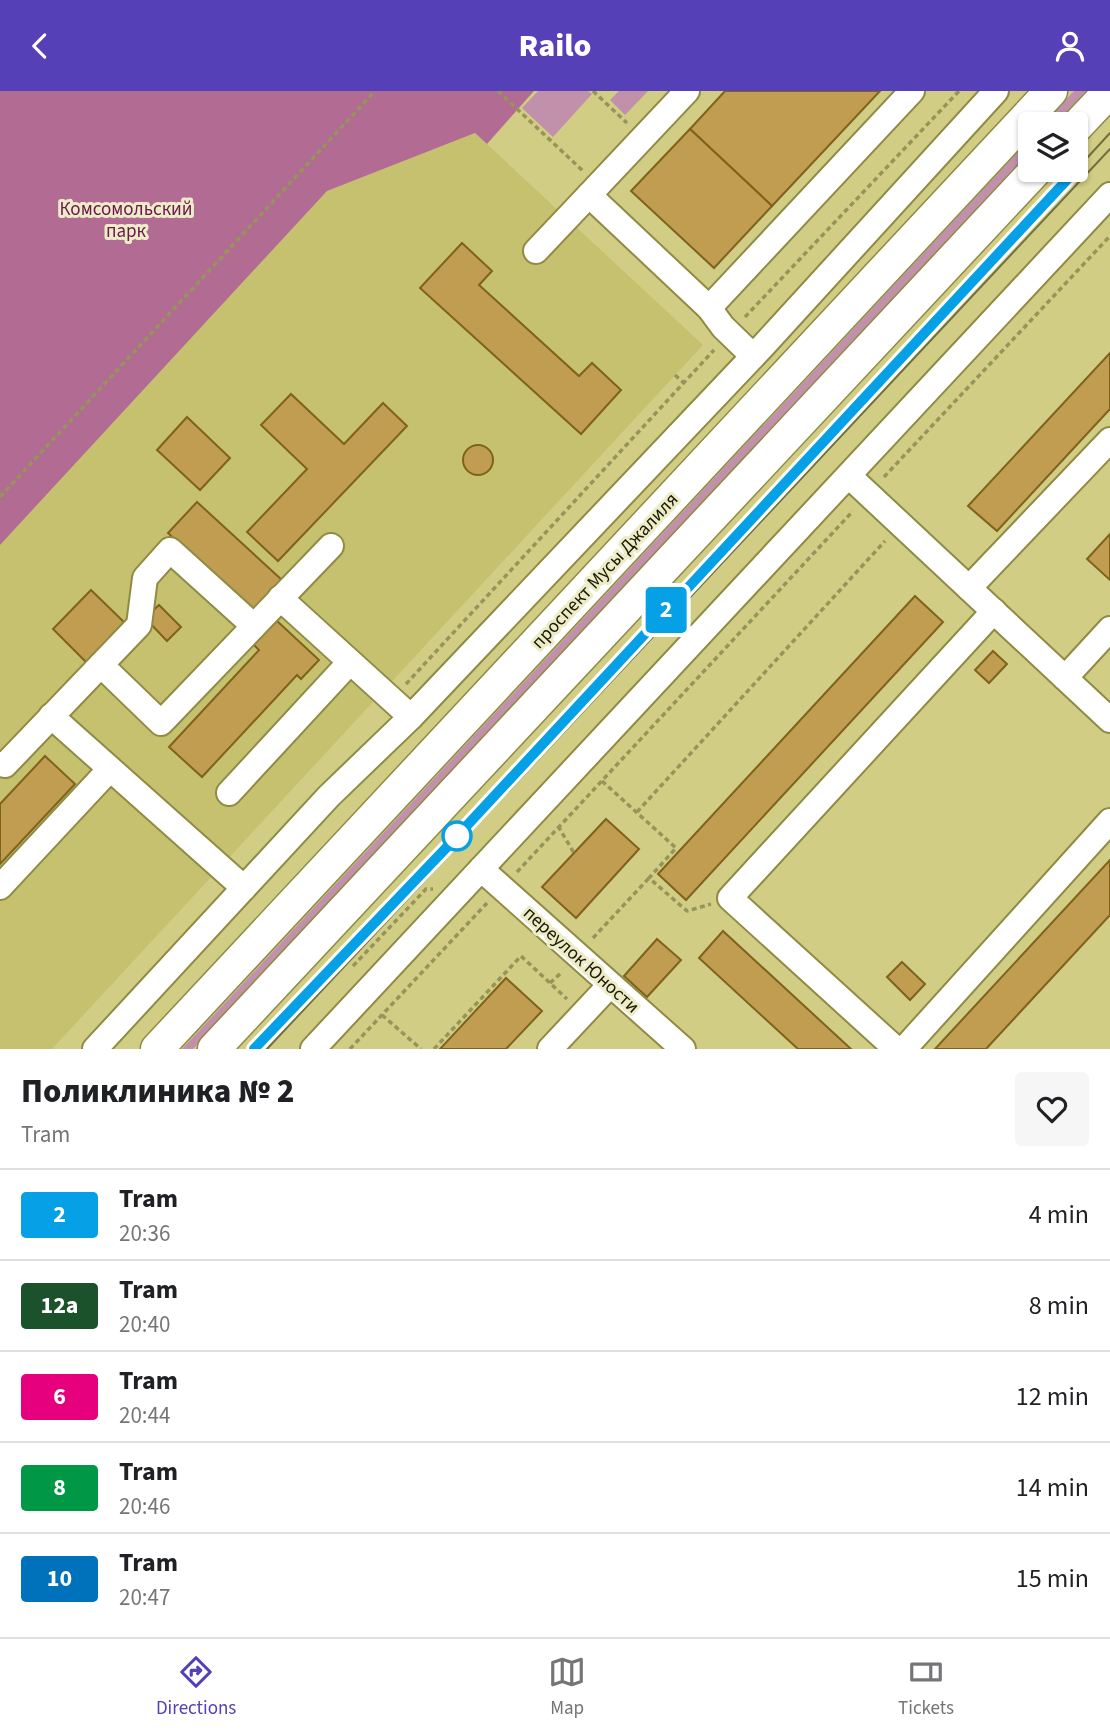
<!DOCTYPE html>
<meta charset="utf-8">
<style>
:root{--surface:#fff;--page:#f6f6f6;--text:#202124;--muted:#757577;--line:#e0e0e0;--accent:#5640b7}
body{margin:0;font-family:"Source Sans 3",sans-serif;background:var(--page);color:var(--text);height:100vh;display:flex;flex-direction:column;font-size:26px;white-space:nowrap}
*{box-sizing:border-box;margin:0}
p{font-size:23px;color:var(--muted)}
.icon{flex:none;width:38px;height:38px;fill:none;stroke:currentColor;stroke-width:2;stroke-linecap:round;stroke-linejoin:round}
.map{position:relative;height:958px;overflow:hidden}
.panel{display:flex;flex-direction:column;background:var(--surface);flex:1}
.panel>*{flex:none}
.badge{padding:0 14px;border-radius:5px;font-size:24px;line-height:46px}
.controls{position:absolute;left:1018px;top:21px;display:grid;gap:14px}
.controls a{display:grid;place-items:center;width:70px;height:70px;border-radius:7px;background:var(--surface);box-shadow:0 2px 5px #0004;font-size:35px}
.map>.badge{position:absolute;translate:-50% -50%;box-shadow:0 0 0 4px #fff}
.round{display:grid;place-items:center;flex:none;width:74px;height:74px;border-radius:7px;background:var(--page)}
.overview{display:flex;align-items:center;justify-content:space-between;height:119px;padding:0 21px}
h1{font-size:33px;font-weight:800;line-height:52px}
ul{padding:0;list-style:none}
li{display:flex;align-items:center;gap:21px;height:91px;padding:0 21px;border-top:2px solid var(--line)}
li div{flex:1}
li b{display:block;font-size:26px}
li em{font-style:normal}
li .badge{min-width:77px;font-weight:700;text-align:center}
header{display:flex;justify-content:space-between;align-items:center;height:91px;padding:0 21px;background:var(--accent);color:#fff;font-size:32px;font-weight:800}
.tabs{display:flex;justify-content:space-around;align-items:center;height:98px;border-top:2px solid var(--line);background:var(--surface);font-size:19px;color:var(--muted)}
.tabs a{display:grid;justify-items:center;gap:4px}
.tabs .active{color:var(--accent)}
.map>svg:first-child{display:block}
.built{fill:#c6c16f}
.green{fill:#c190ab}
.forest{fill:#b26b93}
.building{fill:#c09d50;stroke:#7f621b;stroke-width:2}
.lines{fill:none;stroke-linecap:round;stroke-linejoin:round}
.minor-casing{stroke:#8f8b43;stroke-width:28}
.major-casing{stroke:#8f8b43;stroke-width:35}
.path{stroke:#97945a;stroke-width:3.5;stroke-dasharray:5 3.5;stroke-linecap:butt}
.minor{stroke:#fff;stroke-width:24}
.major{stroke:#fff;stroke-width:32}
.tram{stroke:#726f3f;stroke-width:2}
.line-casing{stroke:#fff;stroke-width:16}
.line{stroke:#06a0e6;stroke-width:10}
.stop-dot{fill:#fff;stroke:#06a0e6;stroke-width:3.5}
.labels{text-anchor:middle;stroke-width:6;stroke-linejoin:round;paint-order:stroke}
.park-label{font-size:19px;fill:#6e1650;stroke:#edecc8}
.street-label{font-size:19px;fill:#1b1900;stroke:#edecc8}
</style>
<header><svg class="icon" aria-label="back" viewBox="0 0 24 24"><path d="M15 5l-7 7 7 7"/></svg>Railo<svg class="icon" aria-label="person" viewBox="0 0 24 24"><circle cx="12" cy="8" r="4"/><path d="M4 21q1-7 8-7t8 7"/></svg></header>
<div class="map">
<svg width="1110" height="958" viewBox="0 0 1110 958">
<rect width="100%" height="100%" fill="#d1cd84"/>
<polygon class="built" points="475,42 703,254 52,958 0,958 0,454 327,100"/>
<g class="green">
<polygon points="538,0 588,0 592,3 553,46 522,17"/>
<polygon points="619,0 648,0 625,24 610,9"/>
<polygon points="1074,0 1086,0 1055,33 1043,33"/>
<polygon points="1031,47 1031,60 193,958 182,958"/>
</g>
<polygon class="forest" points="0,0 534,0 487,53 475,42 327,100 0,454"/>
<g class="building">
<polygon points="725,0 880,0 772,115 690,38"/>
<polygon points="690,38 772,115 714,177 631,100"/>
<polygon points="462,152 492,180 479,194 579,285 592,272 621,299 581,343 420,197"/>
<polygon points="1110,262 1110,318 997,440 968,415"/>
<polygon points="291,303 344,353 383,312 407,335 278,470 247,441 307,378 261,334"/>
<polygon points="187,326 230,367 200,399 157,359"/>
<circle cx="478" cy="369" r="15"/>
<polygon points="197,411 282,489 253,521 168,442"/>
<polygon points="1110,443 1110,489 1087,468"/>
<polygon points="91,499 127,534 88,573 53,538"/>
<polygon points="915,505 943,531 686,809 658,783"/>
<polygon points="159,514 181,536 167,550 145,527"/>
<polygon points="276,529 319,569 301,588 297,584 202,686 169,656 259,559 253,553"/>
<polygon points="993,560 1007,573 989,592 975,579"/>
<polygon points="45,665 75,693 0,773 0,713"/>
<polygon points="606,728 639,758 576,827 542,796"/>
<polygon points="1110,769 1110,824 986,958 935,958"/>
<polygon points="723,840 851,958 798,958 699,867"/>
<polygon points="657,848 681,869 647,906 624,885"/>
<polygon points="902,871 925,893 910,909 887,886"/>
<polygon points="506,887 542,920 506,958 440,958"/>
</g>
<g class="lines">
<g class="minor-casing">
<g id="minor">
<polyline points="687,0 589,104 709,217 723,236 753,265"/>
<polyline points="536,160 589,104"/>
<polyline points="709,217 912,0"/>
<polyline points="849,385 1110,629"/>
<polyline points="969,497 1110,349"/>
<polyline points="280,507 411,626"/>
<polyline points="101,574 161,632 331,455"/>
<polyline points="1065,587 1110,538"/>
<polyline points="51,625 244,797"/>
<polyline points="0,673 5,674 139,534 145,487 170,459 254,535"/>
<polyline points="229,702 350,571"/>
<polyline points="481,778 683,958"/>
<polyline points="0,796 110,678"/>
<polyline points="95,958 329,705 411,626 763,255 996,0"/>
<polyline points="313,958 1110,104"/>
<polyline points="550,958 610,894"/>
<polyline points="896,958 730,807 994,520"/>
<polyline points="904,958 1110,730"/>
</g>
</g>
<g class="major-casing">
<g id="major">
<polyline points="1076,36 1110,0"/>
<polyline points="157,958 1051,0"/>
<polyline points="214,958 1036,79"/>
</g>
</g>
<g class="path">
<polyline points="498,0 583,80"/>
<polyline points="593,0 627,32"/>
<polyline points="745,226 959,0"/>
<polyline points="675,284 684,292"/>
<polyline points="884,386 1110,145"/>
<polyline points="0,406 375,0"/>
<polyline points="406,593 714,259"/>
<polyline points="602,690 676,757 649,787 687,820 711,813"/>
<polyline points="637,721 885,450"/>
<polyline points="558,735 574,762"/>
<polyline points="517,781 853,420"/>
<polyline points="593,847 649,787"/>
<polyline points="353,875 426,798 433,798"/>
<polyline points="550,892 562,881"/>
<polyline points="382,924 421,958"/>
<polyline points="350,958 487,812"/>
<polyline points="434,958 521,865 567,908"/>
</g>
<use href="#minor" class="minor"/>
<use href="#major" class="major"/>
<g class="tram">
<polyline points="1076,79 1110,42"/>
<polyline points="1050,107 1076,79"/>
<polyline points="267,958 1110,58"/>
</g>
</g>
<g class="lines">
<g class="line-casing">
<polyline id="line" points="254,958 447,756 1076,79"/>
</g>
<use href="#line" class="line"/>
</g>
<circle class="stop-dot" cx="457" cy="745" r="14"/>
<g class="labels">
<g class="park-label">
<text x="126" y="124">Комсомольский<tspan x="126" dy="22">парк</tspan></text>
</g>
<g class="street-label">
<text transform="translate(604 479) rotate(-47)" y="7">проспект Мусы Джалиля</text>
<text transform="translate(582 868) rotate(42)" y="7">переулок Юности</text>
</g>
</g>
</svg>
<div class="controls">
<a><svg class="icon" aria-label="layers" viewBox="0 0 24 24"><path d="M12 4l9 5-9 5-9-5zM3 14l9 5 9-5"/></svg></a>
</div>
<b class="badge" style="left:666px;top:519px;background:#06a0e6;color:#fff">2</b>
</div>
<section class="panel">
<div class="overview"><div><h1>Поликлиника № 2</h1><p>Tram</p></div><a class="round"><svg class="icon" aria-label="heart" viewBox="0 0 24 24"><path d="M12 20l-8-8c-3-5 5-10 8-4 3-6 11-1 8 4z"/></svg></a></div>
<ul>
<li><span class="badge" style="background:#06a0e6;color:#fff">2</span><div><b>Tram</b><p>20:36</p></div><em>4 min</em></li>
<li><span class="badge" style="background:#1b522b;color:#fff">12а</span><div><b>Tram</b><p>20:40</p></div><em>8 min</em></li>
<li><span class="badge" style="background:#e6007e;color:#fff">6</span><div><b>Tram</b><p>20:44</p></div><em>12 min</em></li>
<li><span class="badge" style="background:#009746;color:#fff">8</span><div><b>Tram</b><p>20:46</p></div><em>14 min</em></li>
<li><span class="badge" style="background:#0072bc;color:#fff">10</span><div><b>Tram</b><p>20:47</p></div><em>15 min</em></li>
</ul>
</section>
<nav class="tabs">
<a class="active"><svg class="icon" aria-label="directions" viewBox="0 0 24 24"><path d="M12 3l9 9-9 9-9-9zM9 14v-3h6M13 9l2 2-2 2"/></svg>Directions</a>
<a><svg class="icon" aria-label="map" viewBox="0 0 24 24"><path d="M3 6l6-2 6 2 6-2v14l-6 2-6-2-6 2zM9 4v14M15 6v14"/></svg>Map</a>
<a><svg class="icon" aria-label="tickets" viewBox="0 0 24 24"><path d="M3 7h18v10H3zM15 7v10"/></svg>Tickets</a>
</nav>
